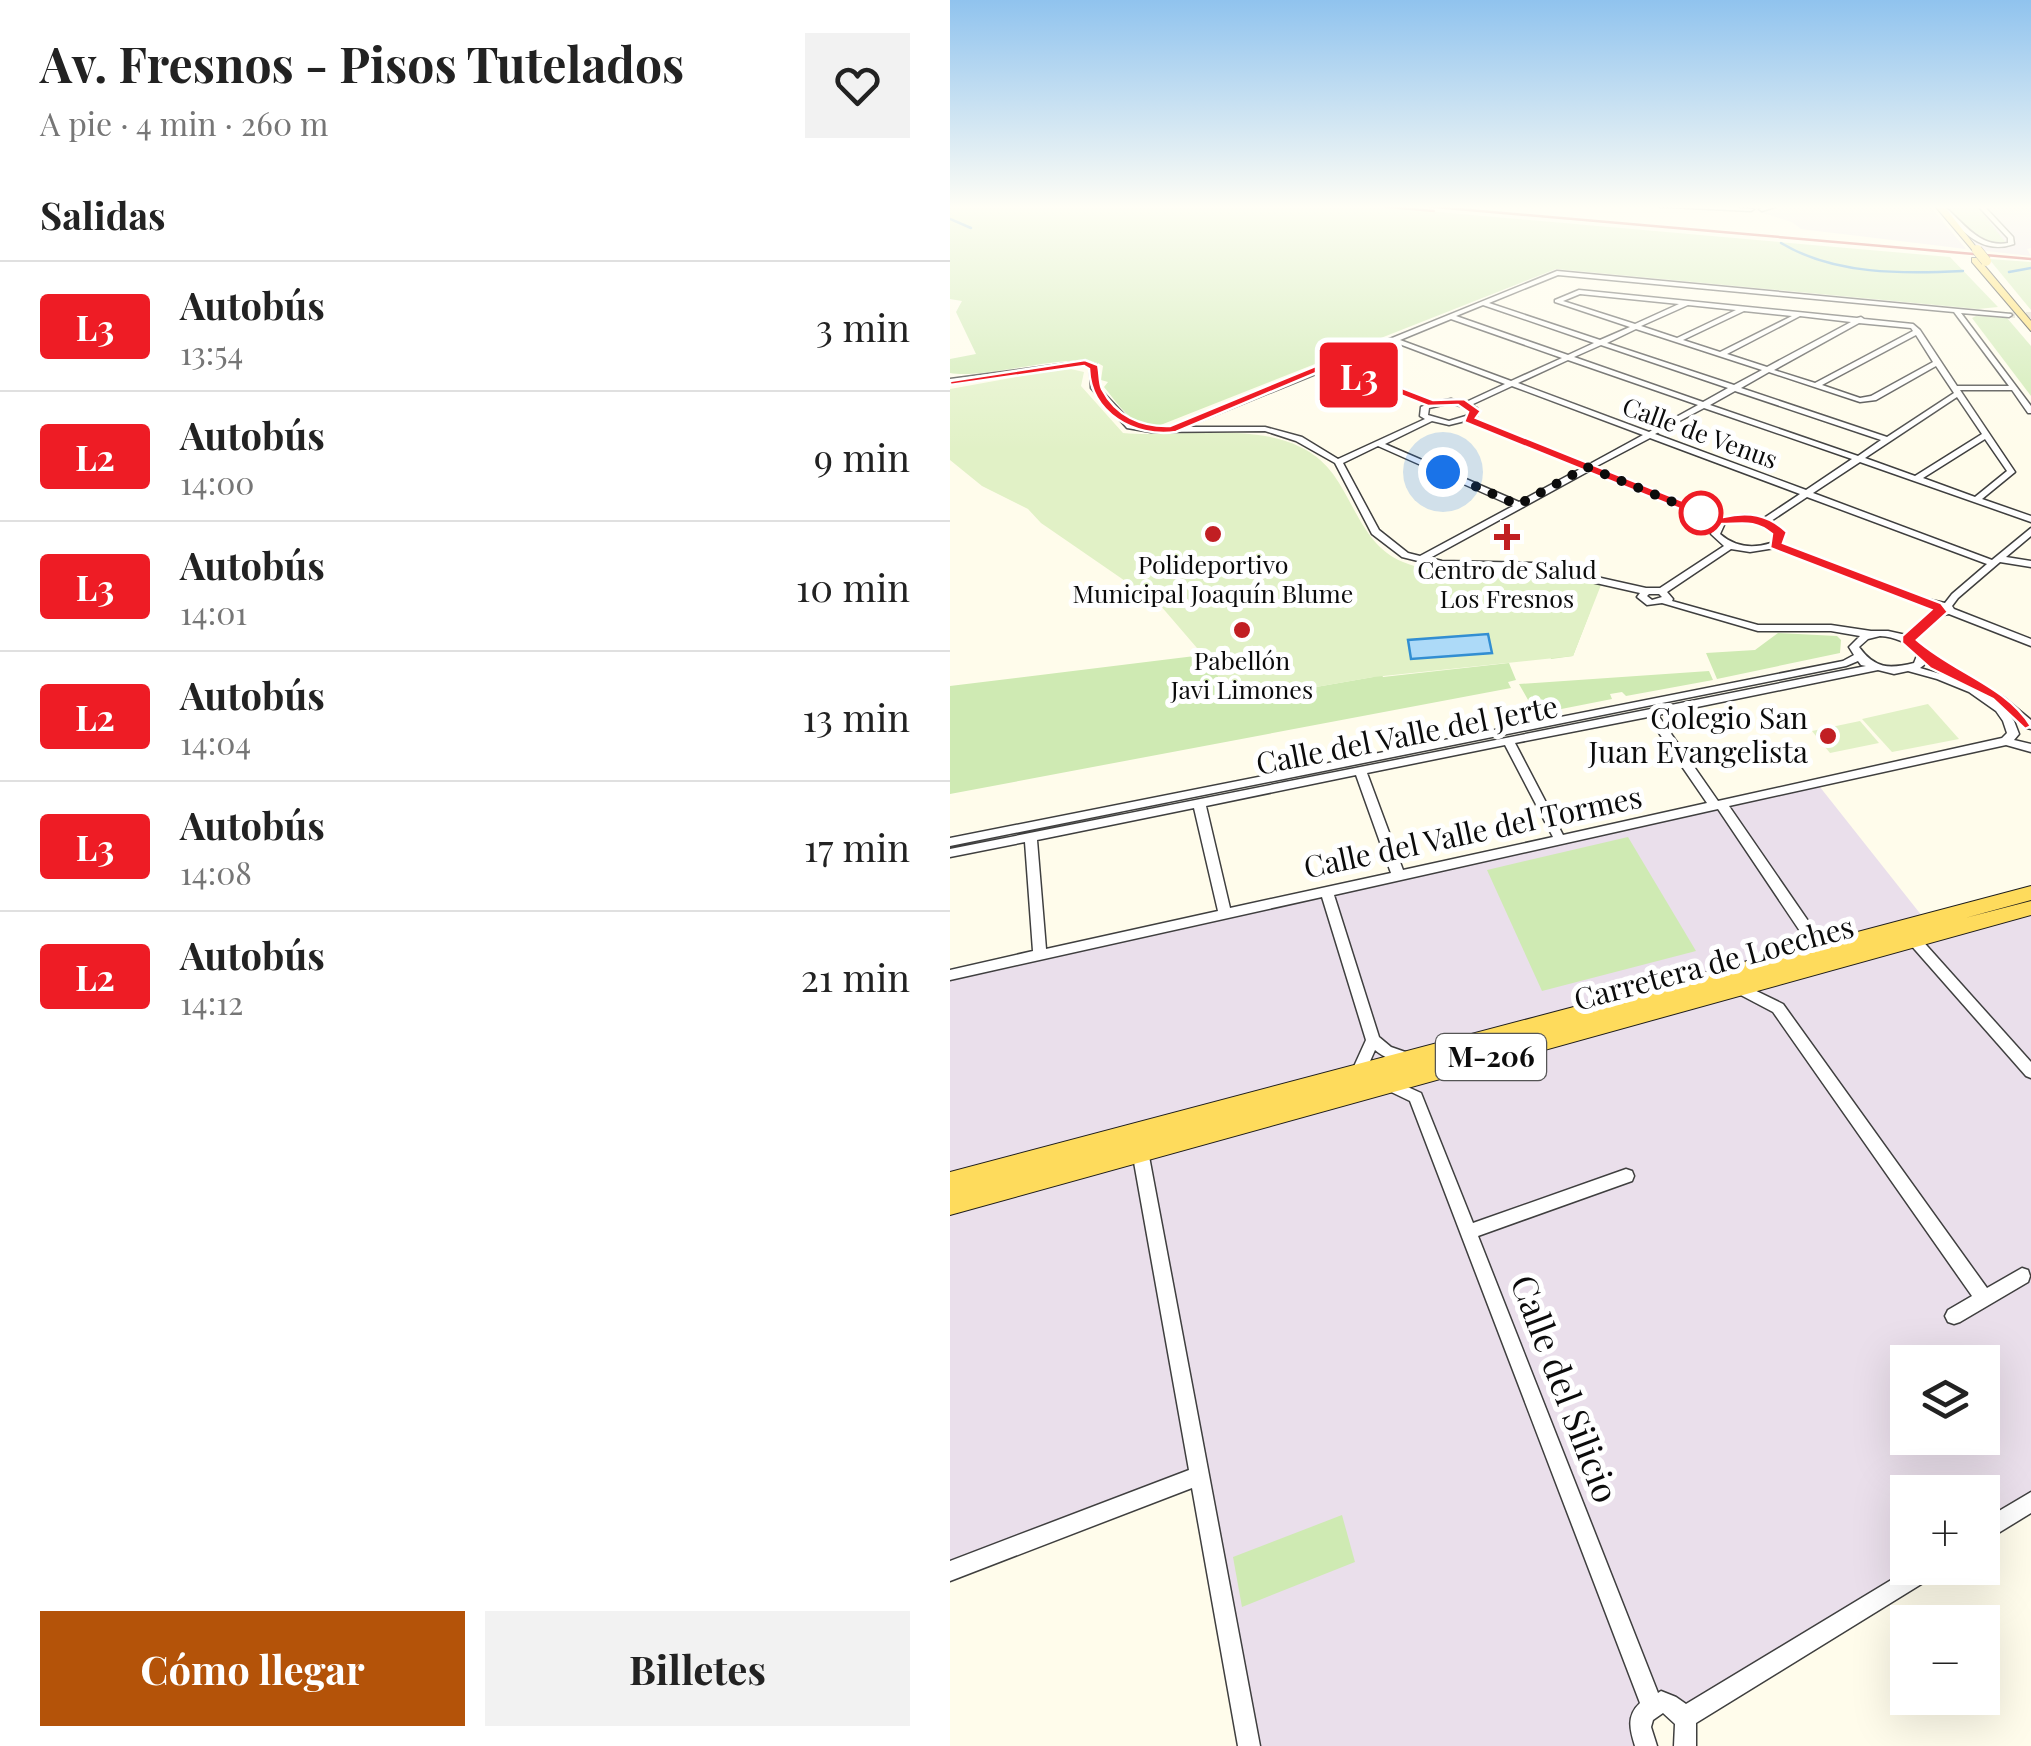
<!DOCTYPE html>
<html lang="es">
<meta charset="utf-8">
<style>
:root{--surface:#fff;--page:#f2f2f2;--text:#222;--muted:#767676;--line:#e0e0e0;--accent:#b45309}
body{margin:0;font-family:"Playfair Display",serif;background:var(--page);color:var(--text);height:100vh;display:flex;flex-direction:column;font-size:38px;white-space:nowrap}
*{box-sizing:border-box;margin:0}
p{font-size:32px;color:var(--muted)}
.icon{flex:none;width:55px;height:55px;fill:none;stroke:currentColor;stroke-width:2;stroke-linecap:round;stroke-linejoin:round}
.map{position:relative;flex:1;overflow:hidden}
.sheet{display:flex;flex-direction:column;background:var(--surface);width:950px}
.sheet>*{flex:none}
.badge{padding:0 20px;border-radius:8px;font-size:35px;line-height:65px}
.fabs{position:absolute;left:940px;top:1345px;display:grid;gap:20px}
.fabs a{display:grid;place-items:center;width:110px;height:110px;border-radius:0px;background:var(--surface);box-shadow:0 10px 40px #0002;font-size:50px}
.you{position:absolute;width:50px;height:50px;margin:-25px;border:8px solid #fff;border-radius:50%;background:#1a73e8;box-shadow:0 0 0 15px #1a73e833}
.map>.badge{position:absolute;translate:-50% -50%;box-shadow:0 0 0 5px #fff}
h2{padding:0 40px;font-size:38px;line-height:90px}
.round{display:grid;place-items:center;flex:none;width:105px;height:105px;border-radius:0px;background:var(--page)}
.head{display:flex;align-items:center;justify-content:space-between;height:170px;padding:0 40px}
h1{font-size:48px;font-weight:700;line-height:75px}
.action{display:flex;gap:20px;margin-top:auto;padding:20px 40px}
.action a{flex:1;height:115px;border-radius:0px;background:var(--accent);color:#fff;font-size:40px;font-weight:700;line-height:115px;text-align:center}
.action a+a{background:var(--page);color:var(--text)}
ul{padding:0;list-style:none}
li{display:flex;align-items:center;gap:30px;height:130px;padding:0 40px;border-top:2px solid var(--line)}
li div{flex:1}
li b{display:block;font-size:38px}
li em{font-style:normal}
li .badge{min-width:110px;font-weight:700;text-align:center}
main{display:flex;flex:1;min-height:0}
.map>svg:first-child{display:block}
.industrial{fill:#eadfeb;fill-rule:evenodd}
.green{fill:#cfeab3}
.pitch{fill:#e1f1c6}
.water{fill:#addaf8;stroke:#328ed2;stroke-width:2.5}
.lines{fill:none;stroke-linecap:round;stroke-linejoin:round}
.stream{stroke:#328ed2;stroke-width:2.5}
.street-tunnel{stroke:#dbd8ca;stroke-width:6;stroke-dasharray:6 2.5;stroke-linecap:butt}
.street-casing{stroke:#3f3f3f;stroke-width:3}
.primary-casing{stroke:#1d1d1d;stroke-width:2}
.street{fill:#fff;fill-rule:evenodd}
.primary{fill:#fedb5c;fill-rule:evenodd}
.rail{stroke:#c11f23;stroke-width:2.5}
.primary-bridge-casing{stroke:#1d1d1d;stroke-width:11;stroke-linecap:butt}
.primary-bridge{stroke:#fedb5c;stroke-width:10}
.line{fill:#ee1c25;stroke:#fff;stroke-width:2.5}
.walk{stroke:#0c0c0c;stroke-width:10;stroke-dasharray:0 18}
.stop-dot{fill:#fff;stroke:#ee1c25;stroke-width:5}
.poi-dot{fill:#c11f23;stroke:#fff;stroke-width:4}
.labels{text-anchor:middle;stroke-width:10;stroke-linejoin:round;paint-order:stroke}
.far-street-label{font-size:25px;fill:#0c0c0c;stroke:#fff}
.far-poi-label{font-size:25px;fill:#0c0c0c;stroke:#fff}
.shield{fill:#fff;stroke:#555;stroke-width:2.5}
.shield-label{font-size:28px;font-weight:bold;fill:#0c0c0c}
.poi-label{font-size:30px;fill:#0c0c0c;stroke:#fff;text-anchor:end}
.street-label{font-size:30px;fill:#0c0c0c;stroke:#fff}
.near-street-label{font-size:35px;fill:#0c0c0c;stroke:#fff}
</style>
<main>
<section class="sheet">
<div class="head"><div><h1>Av. Fresnos - Pisos Tutelados</h1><p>A pie · 4 min · 260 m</p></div><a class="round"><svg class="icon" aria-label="heart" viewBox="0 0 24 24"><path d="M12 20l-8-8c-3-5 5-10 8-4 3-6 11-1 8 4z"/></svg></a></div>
<h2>Salidas</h2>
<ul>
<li><span class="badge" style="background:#ee1c25;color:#fff">L3</span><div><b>Autobús</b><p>13:54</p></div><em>3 min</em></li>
<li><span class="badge" style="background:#ee1c25;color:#fff">L2</span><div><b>Autobús</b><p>14:00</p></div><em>9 min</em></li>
<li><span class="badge" style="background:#ee1c25;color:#fff">L3</span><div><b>Autobús</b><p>14:01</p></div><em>10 min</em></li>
<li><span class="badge" style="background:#ee1c25;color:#fff">L2</span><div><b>Autobús</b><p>14:04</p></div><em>13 min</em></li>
<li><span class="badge" style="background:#ee1c25;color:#fff">L3</span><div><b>Autobús</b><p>14:08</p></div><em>17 min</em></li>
<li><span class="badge" style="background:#ee1c25;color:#fff">L2</span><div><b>Autobús</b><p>14:12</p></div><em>21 min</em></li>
</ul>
<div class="action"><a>Cómo llegar</a><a>Billetes</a></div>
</section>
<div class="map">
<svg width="1081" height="1746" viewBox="0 0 1081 1746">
<rect width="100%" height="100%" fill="#fffceb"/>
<g class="industrial">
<polygon points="721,206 980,206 1016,249 851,229 842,222 809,212"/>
<polygon points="989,206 1081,206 1081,248 1077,249 1081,256 1027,250"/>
<polygon points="866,782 976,921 0,1183 0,975"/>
<path d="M1081 914V1502L1033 1533 1032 1492H958V1568H979L929 1600 734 1718 711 1702 693 1741 684 1746H299L249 1477 0 1571V1203ZM958 1362H1032V1438H958Z"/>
</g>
<g class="green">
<path d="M0 206H420L1000 257 1048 307 1028 309 606 269 208 426C181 427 170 406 154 387L158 382 151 380 153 366C131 348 38 380 0 373V359L26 354 6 312 12 301 0 299Z"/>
<polygon points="997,206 1027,206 1057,244 1029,241"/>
<polygon points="1039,259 1081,262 1081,310"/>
<polygon points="1026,316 1057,318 1081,346 1081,396 1022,318"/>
<polygon points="534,587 640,612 623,656 601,659 590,622 556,623 557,628 462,632 450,637 452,650 437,652 439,670 430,671 433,677 559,663 566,680 558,682 561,688 0,794 0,686 253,655 286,701 423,677 409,638 435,634 466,590 532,590"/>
<polygon points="828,633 887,636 891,640 890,653 767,679 756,653 805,650"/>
<polygon points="759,671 763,680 676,696 672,692 660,694 662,699 586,714 569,684"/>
<polygon points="678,837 746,951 592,991 537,870"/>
<polygon points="392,1515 405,1562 292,1607 283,1557"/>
</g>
<g class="pitch">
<path d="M116 368 134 372 131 386 173 433C237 439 339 413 383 474 405 504 415 547 453 562 489 577 530 570 567 571 595 573 623 580 651 585L623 656 424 677 286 701 253 655 210 605 91 523 78 509 32 486 0 460V389Z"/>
<polygon points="978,704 1009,739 942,752 912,719"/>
<polygon points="910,721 929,743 880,753 862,731"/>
</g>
<polygon class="water" points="538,634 542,653 461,659 458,640"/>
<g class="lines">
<g class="stream">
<polyline points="0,219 21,228"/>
<path d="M831 243C884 275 953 274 1013 271"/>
<polyline points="1059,272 1081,268"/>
</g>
<polyline class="street-tunnel" points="1059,315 1081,315"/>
<g class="street-casing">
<g id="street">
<polygon points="699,206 757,206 804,209 801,211"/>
<polygon points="818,206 828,206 812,211 809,209"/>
<path d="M988 206H994C1014 223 1029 248 1058 243V238L1028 206H1034L1063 237 1064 244C1029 256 1011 228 988 206Z"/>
<path d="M607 271 1061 314 1062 315 1059 317 1011 313 1081 406V413H1078L1062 390H1010L1065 472 1032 499 1081 516V522L910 462 863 493 1042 560 1081 528V536L1056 557 1081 561V567L1050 562 1008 598 1002 606 1004 609 1081 639V646L999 614 993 615 963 639 989 661 1053 697 1081 720V729L1077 728 1055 709 1064 721 1069 734 1064 740 1081 744V752L1056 745 779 806 874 944 876 948 874 952H864L768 809 384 895 429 1037 441 1047 464 1055 466 1059 464 1063C453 1066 434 1058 425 1050L413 1077 408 1079 403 1077 401 1073 416 1040 372 897 0 980V970L83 951 75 842 0 857V849L916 666 911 665 908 661 896 666 0 846V838L893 661 904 655 899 647 910 636 881 631H808L712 603 697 605 687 597 690 593 584 569 492 567 452 557 422 534 385 463 346 441 315 431 201 432 177 428 141 388 140 368 134 365 0 383V379L135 361 147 365 149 388 183 424 201 428 221 427 377 364V361L383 362ZM608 275 1004 312 1059 386H1007L970 330 963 324 914 319 911 317 907 318 629 290 605 300V302L680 327 650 340 539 303ZM630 294 729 304 685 324 613 301ZM533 305 644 343 618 355 506 316ZM738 305 786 310 727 338 691 326ZM794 311 842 316 770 352 733 340ZM850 316 901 322 817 367 777 354ZM501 319 612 358 561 381 450 340ZM909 323 961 328 963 331 865 383 824 370ZM686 329 812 370 784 385 657 343ZM966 335 983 362 921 396 910 398 872 385ZM444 342 555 384 514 403 501 399 485 402 389 364ZM651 345 778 388 753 402 624 357ZM618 360 748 405 699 432 568 383ZM986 366 1004 393 937 437 791 388 819 372 910 402 926 400ZM383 367 478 404 471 407 470 416 475 419 388 459 352 437 315 427H235ZM562 386 693 435 638 465 523 418 527 416V408L521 405ZM785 391 931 440 908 456 760 405ZM1007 397 1032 434 965 476 915 458ZM501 403 519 409V415L499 421 478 415 479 408ZM754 408 902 459 856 490 705 434ZM482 421 499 425 515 421 632 468 569 502 435 444ZM700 438 850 494 814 518 795 515 772 518 645 467ZM1035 439 1057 471 1025 497 973 478ZM428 446 563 506 470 556 458 553 429 530 393 463ZM639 471 766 522 761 534 774 546 710 588H696L584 563 492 561 480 558ZM857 497 1037 564 1002 594 995 603 967 597 830 544 834 533 821 521ZM787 520C802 520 814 523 825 533L821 543C802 549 785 547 770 534L775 523ZM825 548 961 601 994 609 987 610 956 635 938 631H921L881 625H808L722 601 723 599 717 592 781 549 800 552ZM699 594H709L712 597 702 600 697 596ZM930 636C945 637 957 642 968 653L964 663C939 669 925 669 909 647L918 639ZM975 660 1004 678 970 668 974 665ZM928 670 944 674 958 671 987 679 1019 692 1046 711 1053 721 1057 733 1052 738 768 801 708 715ZM698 717 757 803 613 835 565 743ZM555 745 603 837 453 870 417 773ZM406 775 441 873 280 908 256 806ZM244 808 268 911 96 949 87 840Z"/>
<polygon points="964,935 969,937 1081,1062 1081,1078 1076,1076 959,943 957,940 959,937"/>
<polygon points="790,983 833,1004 1037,1288 1072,1268 1078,1270 1080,1276 1078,1282 1010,1322 1004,1324 998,1322 995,1316 998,1310 1022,1296 823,1012 785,992 783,988 785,984"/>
<path d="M440 1079 471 1093 523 1223 676 1169 682 1171 684 1176 682 1181 528 1236 708 1693 711 1691 726 1697 736 1704 961 1568H989L986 1575 746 1723V1746H724L725 1724 713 1713 703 1720 701 1727 707 1746H685C680 1730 676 1716 690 1703L460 1101 435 1089 433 1085 435 1081Z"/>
<polygon points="190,1144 195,1146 198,1151 310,1746 288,1746 242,1488 0,1581 0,1561 239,1470 182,1151 185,1146"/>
<polygon points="1081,1492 1081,1513 1032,1543 1032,1521"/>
</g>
</g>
<g class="primary-casing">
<g id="primary">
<polygon points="985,206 994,206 1030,252 1024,252"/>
<polygon points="1022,258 1028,258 1081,321 1081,331 1022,262"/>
<polygon points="1081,886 1081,900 1015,918 1081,901 1081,915 0,1215 0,1172"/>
</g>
</g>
<use href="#street" class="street"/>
<use href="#primary" class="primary"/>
<g class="rail">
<polyline points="429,206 484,211"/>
<polyline points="473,206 1081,259"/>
</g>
<g class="primary-bridge-casing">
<polyline id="primary-bridge" points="1027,250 1036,261"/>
</g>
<use href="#primary-bridge" class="primary-bridge"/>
</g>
<linearGradient id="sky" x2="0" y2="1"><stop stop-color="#90c3ee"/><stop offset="0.46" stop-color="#fffef6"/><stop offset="1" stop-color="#fffef6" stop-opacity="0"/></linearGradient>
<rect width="1081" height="450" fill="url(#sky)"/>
<path class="line" d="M135 360 148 365C150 372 149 382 152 389 166 416 191 427 220 426L380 360 483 400 514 399 531 411 526 418 773 517C798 511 818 514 837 532L833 543 991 603 998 612 967 640C1005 673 1056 686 1081 726L1075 729 1043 699 980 668 952 643V636L981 610 820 548 822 534C803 518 789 525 767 524L514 422 518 412 508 405 478 406 380 367 226 432C184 438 141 413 139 369L134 366 0 385V381Z"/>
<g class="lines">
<polyline class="walk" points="493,472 568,505 637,467 755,515 751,513"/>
</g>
<circle class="stop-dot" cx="751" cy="513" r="20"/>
<g class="poi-dot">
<circle cx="263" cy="534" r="10"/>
<path d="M552 522h10v10h10v10h-10v10h-10v-10h-10v-10h10z"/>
<circle cx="292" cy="630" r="10"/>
<circle cx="878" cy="736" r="10"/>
</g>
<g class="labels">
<g class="far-street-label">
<text transform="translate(750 433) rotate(20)" y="9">Calle de Venus</text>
</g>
<g class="far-poi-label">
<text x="263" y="574">Polideportivo<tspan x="263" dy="29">Municipal Joaquín Blume</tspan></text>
<text x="557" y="579">Centro de Salud<tspan x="557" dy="29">Los Fresnos</tspan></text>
<text x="292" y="670">Pabellón<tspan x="292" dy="29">Javi Limones</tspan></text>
</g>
<rect class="shield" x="486" y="1034" width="110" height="46" rx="8"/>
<g class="shield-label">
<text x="541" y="1067">M-206</text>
</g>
<g class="poi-label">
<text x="858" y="729">Colegio San<tspan x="858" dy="34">Juan Evangelista</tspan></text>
</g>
<g class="street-label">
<text transform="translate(457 736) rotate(-11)" y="10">Calle del Valle del Jerte</text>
<text transform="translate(523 833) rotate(-12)" y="10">Calle del Valle del Tormes</text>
<text transform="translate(764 964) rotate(-15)" y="10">Carretera de Loeches</text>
</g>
<g class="near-street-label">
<text transform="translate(614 1389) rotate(69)" y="12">Calle del Silicio</text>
</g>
</g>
</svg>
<div class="fabs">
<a><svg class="icon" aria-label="layers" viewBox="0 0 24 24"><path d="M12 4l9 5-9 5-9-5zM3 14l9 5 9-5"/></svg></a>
<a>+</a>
<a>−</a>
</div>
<div class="you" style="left:493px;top:472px"></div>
<b class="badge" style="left:409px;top:375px;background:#ee1c25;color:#fff">L3</b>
</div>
</main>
